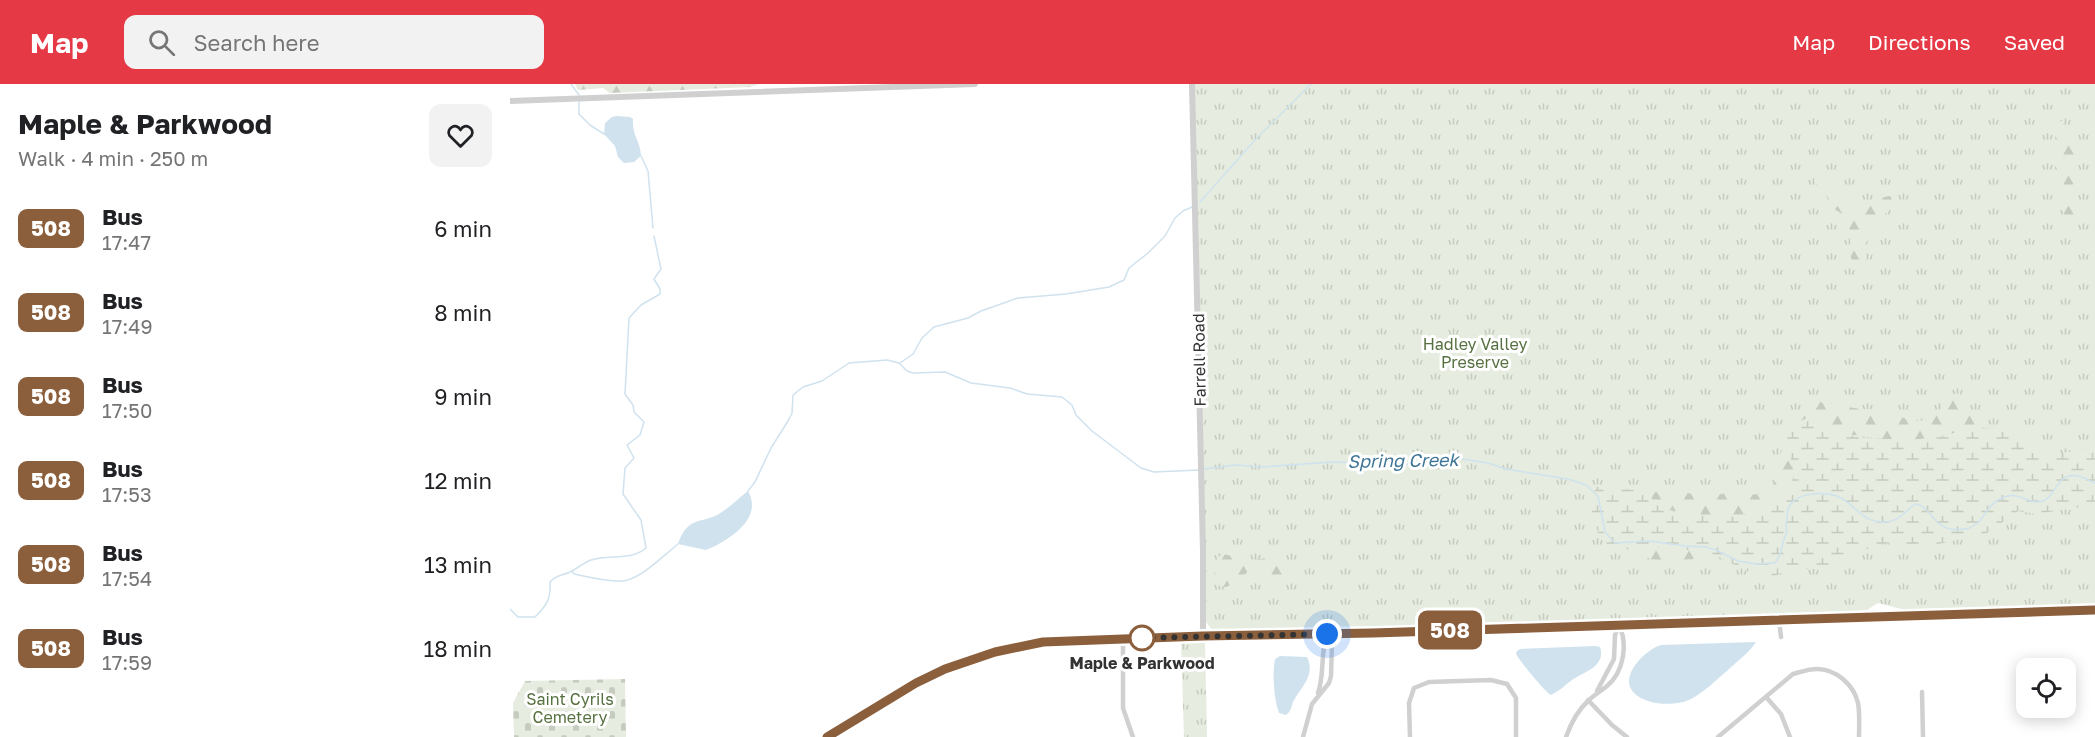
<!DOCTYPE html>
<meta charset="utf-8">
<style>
:root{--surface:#fff;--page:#f2f2f2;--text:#202124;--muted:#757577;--accent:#e63946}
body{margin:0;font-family:"Golos Text",sans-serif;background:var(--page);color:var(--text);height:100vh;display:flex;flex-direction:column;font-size:22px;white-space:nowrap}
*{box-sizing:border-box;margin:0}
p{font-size:20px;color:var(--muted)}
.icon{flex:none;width:33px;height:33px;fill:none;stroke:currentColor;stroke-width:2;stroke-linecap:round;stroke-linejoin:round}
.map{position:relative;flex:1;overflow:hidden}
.drawer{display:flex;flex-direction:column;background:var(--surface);width:510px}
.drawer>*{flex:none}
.badge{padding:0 12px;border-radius:9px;font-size:21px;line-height:39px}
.controls{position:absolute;left:1506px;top:574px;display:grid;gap:12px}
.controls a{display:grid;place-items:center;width:60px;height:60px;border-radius:12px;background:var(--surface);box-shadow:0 3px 15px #0003;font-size:30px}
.you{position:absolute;width:30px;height:30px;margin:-15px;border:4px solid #fff;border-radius:50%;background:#1a73e8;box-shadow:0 0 0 9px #1a73e833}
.map>.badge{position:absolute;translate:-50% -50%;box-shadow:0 0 0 3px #fff}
.round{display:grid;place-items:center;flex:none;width:63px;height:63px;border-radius:12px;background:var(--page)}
.head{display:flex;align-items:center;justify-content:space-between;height:102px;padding:0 18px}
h1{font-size:28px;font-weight:700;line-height:45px}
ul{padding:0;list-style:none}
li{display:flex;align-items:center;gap:18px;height:84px;padding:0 18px}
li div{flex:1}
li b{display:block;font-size:22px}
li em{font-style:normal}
li .badge{min-width:66px;font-weight:700;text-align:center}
header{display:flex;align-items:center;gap:36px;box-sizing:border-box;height:84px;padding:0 30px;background:var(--accent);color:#fff}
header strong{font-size:28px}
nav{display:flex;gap:33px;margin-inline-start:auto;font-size:21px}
.search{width:420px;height:54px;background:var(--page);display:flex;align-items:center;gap:15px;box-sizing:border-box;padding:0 21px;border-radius:12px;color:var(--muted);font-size:22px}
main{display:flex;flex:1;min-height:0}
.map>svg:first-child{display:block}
.grass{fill:url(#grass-tufts)}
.forest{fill:url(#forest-firs)}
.wetland{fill:url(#wetland-marsh)}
.cemetery{fill:url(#cemetery-stones)}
.water{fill:#cfe2ee}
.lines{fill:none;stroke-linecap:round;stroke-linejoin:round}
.stream{stroke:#cfe2ee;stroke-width:1.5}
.minor{stroke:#d0d0d0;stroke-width:4.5}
.tertiary{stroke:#d0d0d0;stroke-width:6}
.primary{stroke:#ababab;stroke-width:8}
.line-casing{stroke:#fff;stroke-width:14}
.line{stroke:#8b5e3c;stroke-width:9}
.walk{stroke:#333;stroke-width:6;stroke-dasharray:0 10.8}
.stop-dot{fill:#fff;stroke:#8b5e3c;stroke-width:3}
.labels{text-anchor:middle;stroke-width:6;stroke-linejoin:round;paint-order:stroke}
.park-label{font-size:16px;fill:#56703f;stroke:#fff}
.street-label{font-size:16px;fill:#333;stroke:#fff}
.stop-label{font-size:16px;font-weight:bold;fill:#333;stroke:#fff}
.water-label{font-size:18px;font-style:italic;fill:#3f7597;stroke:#fff}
</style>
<header>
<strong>Map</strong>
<div class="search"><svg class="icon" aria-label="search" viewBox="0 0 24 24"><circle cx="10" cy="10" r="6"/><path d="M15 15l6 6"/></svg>Search here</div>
<nav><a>Map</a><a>Directions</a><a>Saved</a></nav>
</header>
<main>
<section class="drawer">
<div class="head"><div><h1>Maple &amp; Parkwood</h1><p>Walk · 4 min · 250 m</p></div><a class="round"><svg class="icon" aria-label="heart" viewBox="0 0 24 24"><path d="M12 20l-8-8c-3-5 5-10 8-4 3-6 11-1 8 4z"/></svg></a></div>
<ul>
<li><span class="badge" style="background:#8b5e3c;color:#fff">508</span><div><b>Bus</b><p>17:47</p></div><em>6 min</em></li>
<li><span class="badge" style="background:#8b5e3c;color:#fff">508</span><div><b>Bus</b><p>17:49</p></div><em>8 min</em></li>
<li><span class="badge" style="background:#8b5e3c;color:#fff">508</span><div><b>Bus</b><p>17:50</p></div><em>9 min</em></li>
<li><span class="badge" style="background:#8b5e3c;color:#fff">508</span><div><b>Bus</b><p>17:53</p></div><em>12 min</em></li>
<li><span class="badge" style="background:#8b5e3c;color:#fff">508</span><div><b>Bus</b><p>17:54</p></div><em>13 min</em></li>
<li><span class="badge" style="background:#8b5e3c;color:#fff">508</span><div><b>Bus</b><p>17:59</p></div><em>18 min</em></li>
</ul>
</section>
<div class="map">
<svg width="1585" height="653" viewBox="0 0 1585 653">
<defs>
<pattern id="grass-tufts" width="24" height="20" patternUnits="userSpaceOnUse" patternTransform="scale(1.5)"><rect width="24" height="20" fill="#e6ecdf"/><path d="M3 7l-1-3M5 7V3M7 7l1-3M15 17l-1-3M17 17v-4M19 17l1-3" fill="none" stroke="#c6cbc0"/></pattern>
<pattern id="forest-firs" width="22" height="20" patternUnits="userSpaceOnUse" patternTransform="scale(1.5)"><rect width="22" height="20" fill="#e6ecdf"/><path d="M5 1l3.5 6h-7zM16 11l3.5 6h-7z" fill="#c6cbc0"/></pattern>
<pattern id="wetland-marsh" width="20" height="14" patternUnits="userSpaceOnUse" patternTransform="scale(1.5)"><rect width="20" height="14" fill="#e6ecdf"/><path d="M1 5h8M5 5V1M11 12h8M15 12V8" fill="none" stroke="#c6cbc0"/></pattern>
<pattern id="cemetery-stones" width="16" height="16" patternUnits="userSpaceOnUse" patternTransform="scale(1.5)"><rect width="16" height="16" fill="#e6ecdf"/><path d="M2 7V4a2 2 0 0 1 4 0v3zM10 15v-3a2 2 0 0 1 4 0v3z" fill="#c6cbc0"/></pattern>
</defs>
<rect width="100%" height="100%" fill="#fff"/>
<g class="grass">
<polygon points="684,0 1585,0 1585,522 1403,528 1368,519 1357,526 1339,528 712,548 702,546 696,538"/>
<polygon points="695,557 697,653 674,653 671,558"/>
</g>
<g class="forest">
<polygon points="65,0 249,0 240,3 100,9 93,4 68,6"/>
<path d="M1553 36 1560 58 1570 65C1572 83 1561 96 1561 115 1561 126 1567 137 1565 147 1542 122 1544 73 1546 41Z"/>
<path d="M1309 89C1323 100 1333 119 1352 119 1359 119 1372 113 1380 112L1385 120C1374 130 1363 141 1358 156 1355 166 1358 175 1351 184L1345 181 1341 174 1339 141 1334 131 1324 125 1317 112 1304 97Z"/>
<path d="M1446 309C1456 314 1456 320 1463 329 1468 334 1473 337 1477 344L1467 343 1429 353 1401 356 1370 355 1312 346 1299 333 1287 339 1294 323 1304 317 1350 325H1369L1402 337 1418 336 1430 329 1432 318Z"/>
<polygon points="1276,359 1281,373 1284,392 1278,406 1262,421 1249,429 1198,433 1155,425 1132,408 1240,411 1255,409 1265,399 1270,383 1269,372"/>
<path d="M1142 461 1154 466H1195L1193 476C1180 472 1169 479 1155 477 1141 476 1127 470 1114 466Z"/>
<path d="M712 470 744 476 756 474 780 483 779 489 772 494 760 493 753 496 744 483C734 490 728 498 716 503L706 501C704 489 702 478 712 470Z"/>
</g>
<path class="wetland" d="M1299 333 1312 346 1355 354 1401 356 1429 353 1467 343 1493 346 1508 351 1527 368 1547 370 1579 364 1585 361V421L1525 430 1508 427 1477 449 1420 462 1381 459 1366 461 1317 485H1284L1264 492H1254L1239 488 1195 466H1153L1142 461 1114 466 1097 463C1084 444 1076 424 1086 403 1099 404 1120 404 1132 408 1140 411 1146 420 1154 424 1171 433 1231 436 1249 429 1257 426 1264 418 1271 413 1307 380 1248 358 1299 333Z"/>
<polygon class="cemetery" points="115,595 116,653 4,653 3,619 15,597"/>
<g class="water">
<path d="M107 32 120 33 123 35C122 52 130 56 131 72L124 78 114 79 108 73 105 62 94 50 95 39 102 33Z"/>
<path d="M238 407C254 435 218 457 196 466L168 460C178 430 193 441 212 428 221 422 229 414 238 407Z"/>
<path d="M1246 558C1239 569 1226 578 1217 587 1205 597 1194 608 1181 615 1166 623 1131 622 1121 605 1112 588 1137 565 1151 561Z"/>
<path d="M1085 562 1090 563C1096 581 1077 587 1065 594 1057 599 1050 607 1041 611 1036 609 1009 576 1006 570L1007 567 1010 565Z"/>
<path d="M770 572 797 573C806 591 791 603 783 618 781 624 781 627 776 631L769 629C764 615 762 590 765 575Z"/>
</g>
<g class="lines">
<g class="stream">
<polyline points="61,0 69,11"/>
<polyline points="69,18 69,30 80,41 94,50"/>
<polyline points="131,72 138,87 143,144"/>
<polyline points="690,118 745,56 801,0"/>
<polyline points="390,279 403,270 412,254 424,243 458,234 471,227 508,214 556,210 599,203 614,196 619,184 638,169 655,152 665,134 673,127 682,123"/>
<path d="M694 385 726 381 751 383 823 378 915 381 946 374 978 379 996 385 1058 395 1076 401 1088 412 1095 448 1105 459 1140 457 1175 462 1196 463 1206 466 1228 477 1247 480 1265 479C1273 470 1271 458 1277 448 1275 443 1276 440 1277 434 1277 430 1277 425 1280 421 1288 408 1314 408 1327 412 1341 417 1350 434 1365 437 1386 442 1392 430 1405 420 1423 421 1422 451 1455 445 1473 442 1474 424 1488 416 1507 405 1514 418 1528 418 1546 418 1545 387 1568 392 1574 393 1580 397 1585 399"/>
<polyline points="238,407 245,398 261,364 278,337 282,329 283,311 293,303 312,297 339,279 377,276 389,279 397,287 403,289 435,288 461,299 500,304 517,310 552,313 562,321 566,331 582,347 631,384 644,388 689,386"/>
<path d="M62 487 64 490C79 493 97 498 112 497 130 496 154 471 168 460"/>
<path d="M0 525 8 533H25C37 521 41 515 40 498 47 490 52 492 60 488 68 484 73 479 81 476 100 470 121 477 136 464L131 436 113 410 115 384 124 374 117 361 130 351 134 338 124 328 123 321 115 310 119 234 131 221 150 210V205L144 195 151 185 144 152"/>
</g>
<g class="minor">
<polyline points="1269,536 1271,553"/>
<polyline points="613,555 613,624 623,653"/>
<polyline points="1087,607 1104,575 1105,551 1109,541"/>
<polyline points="1412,608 1413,653"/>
<path d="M808 609C815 589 810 569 817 550"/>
<polyline points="1256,613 1271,630 1280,653"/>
<polyline points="1078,616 1102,641 1117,653"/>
<polyline points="793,653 802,620 819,599 821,592 822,560 817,550"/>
<polyline points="900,653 899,619 904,604 919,598 981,596 997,600 1006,614 1006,653"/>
<path d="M1056 653C1061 639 1067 627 1078 617 1084 611 1091 607 1097 602 1114 588 1118 560 1109 541"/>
<path d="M1208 653 1283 590C1291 588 1298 585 1307 585 1326 585 1344 601 1348 619 1350 630 1349 642 1349 653"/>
</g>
<g class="tertiary">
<polyline points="682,0 693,468 693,552"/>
<polyline points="0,17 465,0"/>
</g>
<polyline class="primary" points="317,653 406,599 435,585 485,568 535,558 693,552 863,549 1585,526"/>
</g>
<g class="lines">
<g class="line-casing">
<polyline id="line" points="317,653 406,599 435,585 485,568 533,558 693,552 863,549 1585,526"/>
</g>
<use href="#line" class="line"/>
<polyline class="walk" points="632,554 817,550"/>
</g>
<circle class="stop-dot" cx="632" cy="554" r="12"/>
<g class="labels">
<g class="park-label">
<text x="965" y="266">Hadley Valley<tspan x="965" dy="18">Preserve</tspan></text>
<text x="60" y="621">Saint Cyrils<tspan x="60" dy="18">Cemetery</tspan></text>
</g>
<g class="street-label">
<text transform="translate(689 276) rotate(-91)" y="6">Farrell Road</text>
</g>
<g class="stop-label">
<text x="632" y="585">Maple &amp; Parkwood</text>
</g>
<g class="water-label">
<text transform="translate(893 377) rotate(-1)" y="6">Spring Creek</text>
</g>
</g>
</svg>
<div class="controls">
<a><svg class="icon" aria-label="locate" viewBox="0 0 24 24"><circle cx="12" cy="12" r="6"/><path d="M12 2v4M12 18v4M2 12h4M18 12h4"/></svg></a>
</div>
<div class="you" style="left:817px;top:550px"></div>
<b class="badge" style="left:940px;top:546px;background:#8b5e3c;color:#fff">508</b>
</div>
</main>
